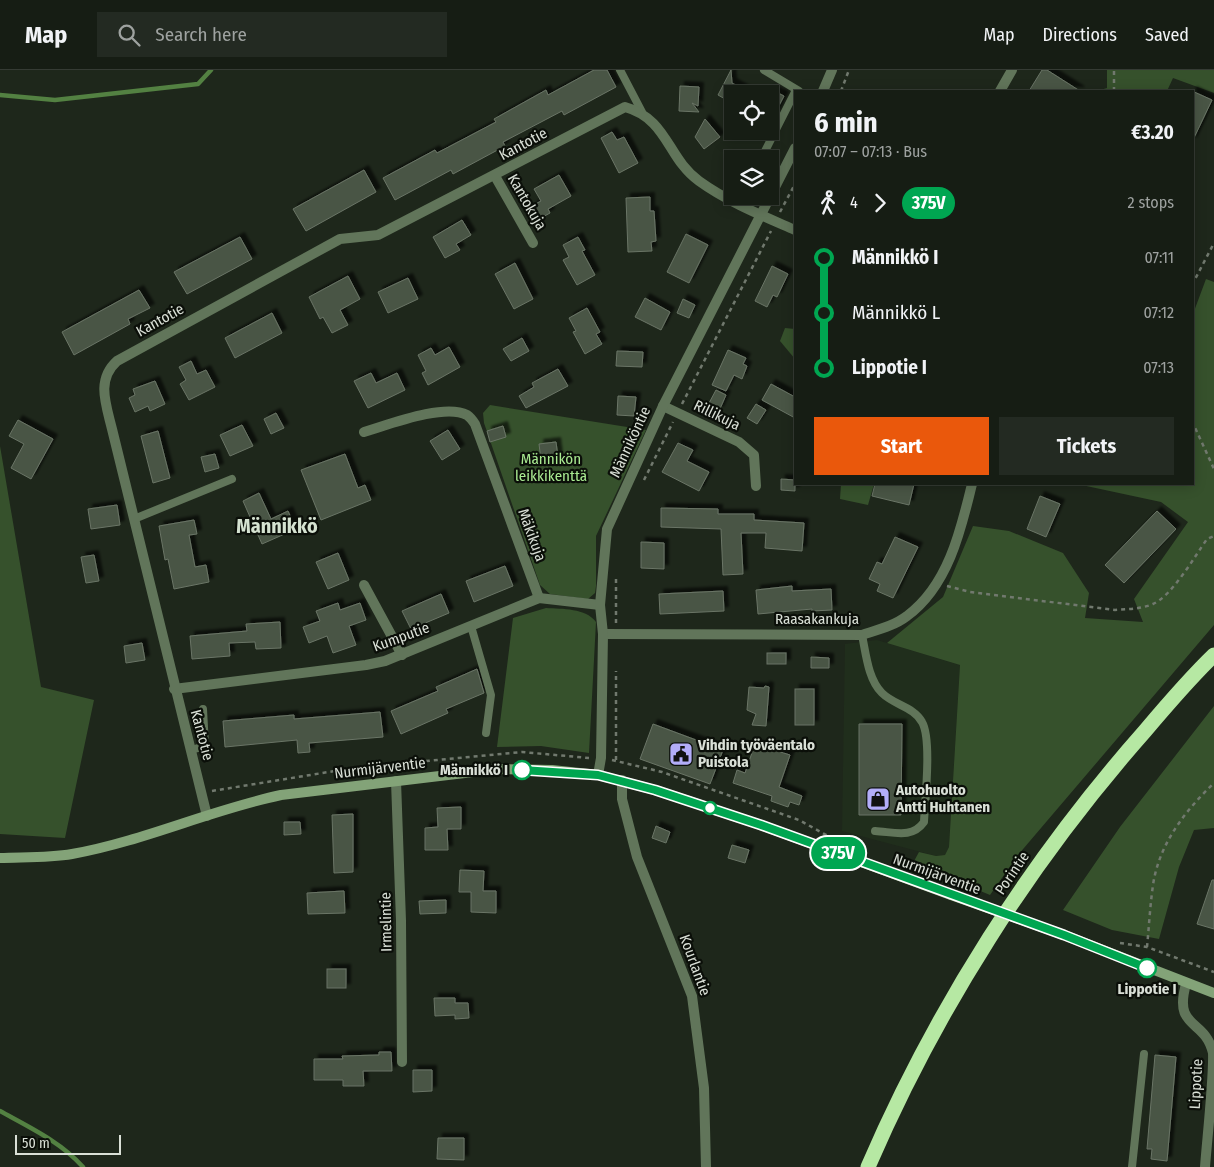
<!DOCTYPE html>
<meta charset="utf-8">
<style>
:root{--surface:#161d14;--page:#232a22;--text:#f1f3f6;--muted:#9ea2a0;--line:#353b34;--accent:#ea580c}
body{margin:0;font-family:"Fira Sans Condensed",sans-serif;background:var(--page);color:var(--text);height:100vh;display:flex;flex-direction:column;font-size:19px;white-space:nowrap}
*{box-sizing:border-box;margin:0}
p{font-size:16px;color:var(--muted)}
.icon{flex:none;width:28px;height:28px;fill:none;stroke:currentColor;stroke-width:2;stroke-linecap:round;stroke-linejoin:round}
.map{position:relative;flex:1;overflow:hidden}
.panel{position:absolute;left:794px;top:20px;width:400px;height:395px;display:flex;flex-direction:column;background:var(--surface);border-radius:0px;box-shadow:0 2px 12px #0003,0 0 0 1px var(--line)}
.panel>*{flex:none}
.badge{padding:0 10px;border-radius:16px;font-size:18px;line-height:32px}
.controls{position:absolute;left:724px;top:15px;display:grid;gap:10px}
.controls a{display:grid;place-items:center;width:55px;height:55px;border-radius:0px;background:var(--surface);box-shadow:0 2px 12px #0003,0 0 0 1px var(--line);font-size:25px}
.scale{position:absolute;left:15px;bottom:12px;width:106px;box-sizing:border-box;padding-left:5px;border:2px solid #dae0d7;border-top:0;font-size:14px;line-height:18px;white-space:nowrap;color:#dae0d7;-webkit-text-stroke:4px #0b0f09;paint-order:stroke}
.map>.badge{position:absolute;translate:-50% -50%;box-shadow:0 0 0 2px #fff}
.legs{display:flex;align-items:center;gap:8px;height:55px;padding:0 20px;font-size:16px}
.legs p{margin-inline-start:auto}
.head{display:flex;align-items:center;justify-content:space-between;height:85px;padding:0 20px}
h1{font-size:28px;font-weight:700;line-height:38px}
.cta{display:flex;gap:10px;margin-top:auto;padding:10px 20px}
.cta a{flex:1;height:58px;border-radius:0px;background:var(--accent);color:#fff;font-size:20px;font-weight:700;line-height:58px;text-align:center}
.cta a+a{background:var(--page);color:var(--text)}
ul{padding:0 20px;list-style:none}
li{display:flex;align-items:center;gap:18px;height:55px;font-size:19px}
li i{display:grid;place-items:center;width:8px;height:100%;margin:0 6px;background:currentColor}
li i::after{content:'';width:12px;height:12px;margin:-6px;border:4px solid;border-radius:50%;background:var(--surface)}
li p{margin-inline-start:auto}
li:first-child i{background:linear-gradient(#0000 50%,currentColor 0)}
li:last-child i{background:linear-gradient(currentColor 50%,#0000 0)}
header{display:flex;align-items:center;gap:30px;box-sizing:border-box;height:70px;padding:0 25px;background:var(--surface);border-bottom:1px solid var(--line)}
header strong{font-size:24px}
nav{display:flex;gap:28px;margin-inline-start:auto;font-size:18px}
.search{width:350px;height:45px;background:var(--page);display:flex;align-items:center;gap:12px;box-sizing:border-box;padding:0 18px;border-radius:0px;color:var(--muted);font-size:19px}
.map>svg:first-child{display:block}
.built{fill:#202e1c}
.green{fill:#36512c}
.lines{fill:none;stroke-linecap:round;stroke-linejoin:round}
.stream{stroke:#538142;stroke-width:4.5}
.building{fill:#495445;stroke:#6a7566;filter:url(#shadow)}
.path{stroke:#71796e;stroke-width:2.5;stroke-dasharray:4 4;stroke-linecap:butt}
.lane{stroke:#61755a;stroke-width:8}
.street{stroke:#61755a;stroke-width:10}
.secondary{stroke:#83a378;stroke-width:10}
.highway{stroke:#b6e8a3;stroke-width:15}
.secondary-bridge{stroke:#83a378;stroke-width:10}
.line-1-casing{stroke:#fff;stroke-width:11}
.line-1{stroke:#00a651;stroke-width:8}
.stop-1-dot{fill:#fff;stroke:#00a651;stroke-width:2.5}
.labels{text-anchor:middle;stroke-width:4.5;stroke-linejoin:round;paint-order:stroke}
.street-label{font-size:15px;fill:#dae0d7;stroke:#0b0f09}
.park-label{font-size:15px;fill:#aaeb92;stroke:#0b0f09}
.poi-label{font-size:15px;font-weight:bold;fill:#dae0d7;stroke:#0b0f09;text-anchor:start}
.stop-label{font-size:15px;font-weight:bold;fill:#dae0d7;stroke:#0b0f09;text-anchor:end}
.district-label{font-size:20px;font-weight:bold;fill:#d5e2d1;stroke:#0b0f09}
</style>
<header>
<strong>Map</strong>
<div class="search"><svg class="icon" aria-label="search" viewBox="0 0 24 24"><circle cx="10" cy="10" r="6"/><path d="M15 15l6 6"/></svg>Search here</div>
<nav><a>Map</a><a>Directions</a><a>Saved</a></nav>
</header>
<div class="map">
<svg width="1214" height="1097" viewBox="0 0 1214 1097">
<defs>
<filter id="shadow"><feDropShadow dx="4.5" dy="-4.5" stdDeviation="1" flood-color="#0009"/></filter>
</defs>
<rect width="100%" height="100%" fill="#1e271b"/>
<polygon class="built" points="877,570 960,595 949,777 945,785 936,786 842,761 845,574"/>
<g class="green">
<polygon points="1107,0 1214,0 1214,23 1173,8 1167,21 1097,21 1107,18"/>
<polygon points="1206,209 1214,212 1214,555 1018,785 990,825 913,793 919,782 936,786 945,785 949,777 960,595 887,573 943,527 973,456 1009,461 1063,483 1089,523 1085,548 1143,552 1134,529 1188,452 1161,432 1077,414 1192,414 1193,244"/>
<polygon points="785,258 795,259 795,289 780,271"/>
<polygon points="490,335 646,360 596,466 596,516 595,523 588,529 550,524 540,515 484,353 483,343"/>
<polygon points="0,376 41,617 94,630 65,768 0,764"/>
<polygon points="841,414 874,414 868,435 840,429"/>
<path d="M546 538C562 539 586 538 596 552L589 683 541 676 497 677 513 548Z"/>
<polygon points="1214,636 1214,758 1194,760 1179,797 1159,869 1112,860 1063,840 1120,757"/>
</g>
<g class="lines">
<g class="stream">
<polyline points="0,25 55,30 198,14 211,0"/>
<path d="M0 1041C29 1057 61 1072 83 1097"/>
</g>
</g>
<g class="building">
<polygon points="594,0 607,0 616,17 564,45 562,41 503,72 505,76 453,104 451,100 395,130 383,108 435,80 437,83 496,52 494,49 546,20 548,25"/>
<polygon points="731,0 732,13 752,24 732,24 732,33 718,25"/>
<polygon points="1042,0 1047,0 1080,21 1029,21"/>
<polygon points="680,16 699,17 698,36 692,33 699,42 679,41"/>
<polygon points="770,19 784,26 770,53"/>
<polygon points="1192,21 1212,30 1192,72"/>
<polygon points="705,49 720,67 704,79 695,67"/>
<polygon points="612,62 617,70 624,67 638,93 619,103 601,68"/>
<polygon points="364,100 376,122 306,161 293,139"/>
<polygon points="559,105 571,126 548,139 550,143 539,149 532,136 541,131 534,119"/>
<polygon points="650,127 650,141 654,141 656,171 651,172 652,181 628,182 626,128"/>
<polygon points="462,150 471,165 456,174 460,180 445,188 433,167"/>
<polygon points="686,164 708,175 689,213 667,202"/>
<polygon points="240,167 252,189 187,224 174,202"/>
<polygon points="578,167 585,180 582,181 595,205 577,215 563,190 569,187 563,175"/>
<polygon points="515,193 533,229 514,239 495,204"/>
<polygon points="772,196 788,204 777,227 773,225 767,237 755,231"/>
<polygon points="348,206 360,229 340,240 348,255 332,263 323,247 320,249 309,227"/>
<polygon points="408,208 418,229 388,243 378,222"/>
<polygon points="139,220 150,238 128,249 130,254 74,285 62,262"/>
<polygon points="645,228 670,242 661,260 635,247"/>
<polygon points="683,229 695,235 689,248 677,243"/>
<polygon points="587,238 600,262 596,264 602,274 585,284 573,262 576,261 569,248"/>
<polygon points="272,243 282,263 235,288 225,268"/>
<polygon points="522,268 529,281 511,291 503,279"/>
<polygon points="449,277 460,297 428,315 422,303 426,301 418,285 431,278 435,285"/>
<polygon points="728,280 746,288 743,294 747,296 742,309 734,305 726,321 712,315"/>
<polygon points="617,281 643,282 642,297 616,296"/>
<polygon points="191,291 197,304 206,300 215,317 189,330 180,314 186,310 179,297"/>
<polygon points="558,299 568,316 526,338 519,326 534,317 532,313"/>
<polygon points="371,303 376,313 397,303 405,320 368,338 354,311"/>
<polygon points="155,311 165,334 150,341 148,336 135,342 129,328 135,325 133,319"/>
<polygon points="771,314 795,327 795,348 762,330"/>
<polygon points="716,320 726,325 719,341 708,335"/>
<polygon points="618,326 636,327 634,346 617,345"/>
<polygon points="756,334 766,340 757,354 747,348"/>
<polygon points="276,343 284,358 271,364 264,349"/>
<polygon points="18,350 53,369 31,409 11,398 24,374 9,366"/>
<polygon points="242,355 253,376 230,386 220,365"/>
<polygon points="503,356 506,367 490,372 487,361"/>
<polygon points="448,360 460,379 442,390 430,371"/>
<polygon points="158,361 170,408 153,413 141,366"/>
<polygon points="556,372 558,388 541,390 539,374"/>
<polygon points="678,373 693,380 687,391 709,402 699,421 662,402"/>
<polygon points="215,384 219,398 205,402 201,387"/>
<polygon points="345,384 358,418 365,415 371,430 321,450 301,400"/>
<polygon points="781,409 795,410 795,421 781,420"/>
<polygon points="875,414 914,414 909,435 872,426"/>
<polygon points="259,423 271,449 288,441 296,459 262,474 243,431"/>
<polygon points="1040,426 1060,434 1046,467 1027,459"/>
<polygon points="117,435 120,455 91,459 88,439"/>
<polygon points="661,438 718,439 718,444 754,444 754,450 804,453 802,481 765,478 766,463 741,463 743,504 723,505 721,459 661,457"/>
<polygon points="1157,441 1176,459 1124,513 1105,495"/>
<polygon points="194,450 197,464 189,465 195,497 206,495 209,512 174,519 168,489 165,490 159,456"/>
<polygon points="895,467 918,477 893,528 877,521 880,514 869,509 877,492 882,494"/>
<polygon points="641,472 664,473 664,499 641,498"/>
<polygon points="338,483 349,510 328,519 316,492"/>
<polygon points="94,485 99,511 86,513 81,487"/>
<polygon points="505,496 513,516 474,532 466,511"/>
<polygon points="792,516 792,521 831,519 832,540 812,541 812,539 758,544 756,520"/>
<polygon points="723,521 724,541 660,544 659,524"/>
<polygon points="441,524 449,543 411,559 402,541"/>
<polygon points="338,533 340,540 360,533 366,550 349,556 356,575 333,583 327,566 309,573 303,557 320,551 316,541"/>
<polygon points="280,552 281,578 256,579 255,572 229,573 230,586 192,589 190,566 247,561 246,554"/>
<polygon points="142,573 145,590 126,593 124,576"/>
<rect x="767" y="583" width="19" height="11"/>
<polygon points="811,587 829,588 829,598 811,598"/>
<polygon points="477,599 484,623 446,639 448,643 401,664 391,641 438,621 436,617"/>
<polygon points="765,616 769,617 766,656 752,655 756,644 747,640 749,617 764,618"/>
<rect x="795" y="619" width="19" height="36"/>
<polygon points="380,642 383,667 309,673 310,682 298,683 297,670 225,677 223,651 294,645 294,649"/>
<polygon points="653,654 723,680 710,714 640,689"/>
<polygon points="859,654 902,654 901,745 859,745"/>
<polygon points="755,674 790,685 779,717 802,726 799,735 790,732 788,737 771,731 772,726 733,713 737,700 745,703"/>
<polygon points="461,737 461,759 447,759 448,780 425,780 425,758 438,757 437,738"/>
<polygon points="353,744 353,802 334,803 332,745"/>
<polygon points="284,752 300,752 301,764 284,765"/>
<polygon points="656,756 670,762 666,773 652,768"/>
<polygon points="732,775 749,780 745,793 728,788"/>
<polygon points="460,800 484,801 483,821 496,821 496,843 471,842 471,822 459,822"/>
<polygon points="1212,810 1214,810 1214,859 1197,854"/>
<polygon points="344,821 345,843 308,844 307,823"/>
<polygon points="446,830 446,843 420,844 419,831"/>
<rect x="327" y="899" width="19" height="19"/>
<polygon points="434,928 455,928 455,933 468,933 469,948 455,949 455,945 435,946"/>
<polygon points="379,982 391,982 392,1001 363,1001 364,1016 343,1016 343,1010 314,1010 314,989 343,989 342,986 379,985"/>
<polygon points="1155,985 1176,987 1167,1091 1151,1089 1152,1079 1147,1079"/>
<polygon points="413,1000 432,1000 432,1021 413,1022"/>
<polygon points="438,1068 464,1068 464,1090 437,1089"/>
</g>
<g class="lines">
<g class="path">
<polyline points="841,21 849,0"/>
<polyline points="1114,21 1114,0"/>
<polyline points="780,142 795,114"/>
<polyline points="1192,215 1214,173"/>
<polyline points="682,334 771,161"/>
<polyline points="1192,351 1214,399"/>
<polyline points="644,410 673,352"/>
<path d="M947 516 970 522 1115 540C1128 539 1141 539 1153 534 1172 526 1195 486 1207 469L1214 466"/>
<polyline points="616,553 616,506"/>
<polyline points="612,690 662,702 799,750 828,766"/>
<polyline points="616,690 616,601"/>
<polyline points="212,721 353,698 522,682 589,688"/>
<polyline points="1120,873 1147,877 1214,902"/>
<path d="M1147 877C1149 857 1150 836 1153 815 1159 774 1185 741 1214 713"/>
</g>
<g class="lane">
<polyline points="620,0 642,42"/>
<polyline points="764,0 799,21"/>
<polyline points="761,89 795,22"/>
<polyline points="134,449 232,409"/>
<polyline points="471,556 491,625 486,663"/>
<path d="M862 565C866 584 868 609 882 623 894 635 914 637 922 652 932 669 925 730 924 752 912 769 894 762 875 761"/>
<polyline points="191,680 205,676 203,639"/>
<polyline points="1132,1097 1144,984"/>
</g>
<g class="street">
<polyline points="823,21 832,0"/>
<polyline points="1000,21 1012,0"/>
<polyline points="495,106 533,173"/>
<polyline points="663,336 739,372 754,385 756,416"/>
<path d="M364 362C388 355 444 333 467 345 470 347 473 351 475 354L539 528"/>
<polyline points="364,515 402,585"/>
<path d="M603 564 862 565C877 560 894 556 907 546 948 516 961 460 972 414"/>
<polyline points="174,619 366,595 385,591 539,528 600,535"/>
<polyline points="598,705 601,688 603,564 600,535 607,459 663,336 795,78"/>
<polyline points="622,710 622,729 637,787 692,926 704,1018 706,1097"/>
<polyline points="396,711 401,851 402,992"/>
<path d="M207 746 112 359C106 334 96 310 117 291L340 169 378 165 625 37C668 49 667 88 699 111 728 132 763 146 795 160"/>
<path d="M1186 914C1173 960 1205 948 1213 983 1214 1007 1207 1070 1205 1097"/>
</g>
<g class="secondary">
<path d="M0 788C24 787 49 788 72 784 144 771 210 740 281 725L498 699 552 700 598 705 655 720 761 755 951 825"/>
<polyline points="1064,865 1214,923"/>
</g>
<path class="highway" d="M868 1097C936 939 1031 790 1145 661 1167 635 1189 609 1214 585"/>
<polyline class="secondary-bridge" points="951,825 1064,865"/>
</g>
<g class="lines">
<g class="line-1-casing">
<polyline id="line-1" points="522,700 598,705 655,720 761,755 1064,865 1147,898"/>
</g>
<use href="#line-1" class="line-1"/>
</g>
<defs>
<g id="civic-square" transform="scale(1.25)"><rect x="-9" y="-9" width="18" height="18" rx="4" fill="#b3adf9" stroke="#0b0f09"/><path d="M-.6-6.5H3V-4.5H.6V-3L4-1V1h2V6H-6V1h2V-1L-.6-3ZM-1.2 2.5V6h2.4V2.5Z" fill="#111"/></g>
<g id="shop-square" transform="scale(1.25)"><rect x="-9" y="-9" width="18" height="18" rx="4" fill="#b3adf9" stroke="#0b0f09"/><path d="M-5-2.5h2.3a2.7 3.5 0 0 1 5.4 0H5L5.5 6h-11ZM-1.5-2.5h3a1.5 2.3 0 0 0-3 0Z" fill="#111"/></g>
</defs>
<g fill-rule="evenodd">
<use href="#civic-square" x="681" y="684"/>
<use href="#shop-square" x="878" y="729"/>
</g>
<g class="stop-1-dot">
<circle cx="522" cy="700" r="9"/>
<circle cx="710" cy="738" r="6"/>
<circle cx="1147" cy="898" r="9"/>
</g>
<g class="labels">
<g class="street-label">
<text transform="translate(523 74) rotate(-28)" y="5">Kantotie</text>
<text transform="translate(527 132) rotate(60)" y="5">Kantokuja</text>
<text transform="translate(160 250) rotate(-29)" y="5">Kantotie</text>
<text transform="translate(717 345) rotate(26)" y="5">Rillikuja</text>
<text transform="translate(630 372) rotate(-65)" y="5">Männiköntie</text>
<text transform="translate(532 465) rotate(70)" y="5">Mäkikuja</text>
<text x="817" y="554">Raasakankuja</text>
<text transform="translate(401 567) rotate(-20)" y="5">Kumputie</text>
<text transform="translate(202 665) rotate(75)" y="5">Kantotie</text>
<text transform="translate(380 698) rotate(-7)" y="5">Nurmijärventie</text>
<text transform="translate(1012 803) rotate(-56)" y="5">Porintie</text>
<text transform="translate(937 804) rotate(20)" y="5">Nurmijärventie</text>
<text transform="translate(386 852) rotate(-91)" y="5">Irmelintie</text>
<text transform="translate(695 895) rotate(70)" y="5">Kourlantie</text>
<text transform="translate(1196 1014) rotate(-87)" y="5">Lippotie</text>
</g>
<g class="park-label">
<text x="551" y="394">Männikön<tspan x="551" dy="17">leikkikenttä</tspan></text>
</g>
<g class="poi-label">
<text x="698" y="680">Vihdin työväentalo<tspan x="698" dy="17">Puistola</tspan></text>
<text x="896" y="725">Autohuolto<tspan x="896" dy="17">Antti Huhtanen</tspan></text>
</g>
<g class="stop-label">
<text x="508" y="705">Männikkö I</text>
<text x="1147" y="924" text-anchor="middle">Lippotie I</text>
</g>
<g class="district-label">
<text x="277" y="463">Männikkö</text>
</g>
</g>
</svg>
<div class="controls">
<a><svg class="icon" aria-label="locate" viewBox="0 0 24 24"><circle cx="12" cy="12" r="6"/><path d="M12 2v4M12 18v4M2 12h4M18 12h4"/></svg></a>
<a><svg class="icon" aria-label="layers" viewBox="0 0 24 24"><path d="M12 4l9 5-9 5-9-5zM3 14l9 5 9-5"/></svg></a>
</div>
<div class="scale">50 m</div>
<b class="badge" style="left:838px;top:783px;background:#00a651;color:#fff">375V</b>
<section class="panel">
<div class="head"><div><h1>6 min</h1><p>07:07 – 07:13 · Bus</p></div><b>€3.20</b></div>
<div class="legs"><svg class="icon" aria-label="walk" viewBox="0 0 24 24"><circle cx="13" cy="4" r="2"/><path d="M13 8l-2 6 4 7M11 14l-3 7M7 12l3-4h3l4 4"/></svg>4<svg class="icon" aria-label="forward" viewBox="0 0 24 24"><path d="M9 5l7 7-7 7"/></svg><b class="badge" style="background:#00a651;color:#fff">375V</b><p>2 stops</p></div>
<ul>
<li><i style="color:#00a651"></i><b>Männikkö I</b><p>07:11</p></li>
<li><i style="color:#00a651"></i><span>Männikkö L</span><p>07:12</p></li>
<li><i style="color:#00a651"></i><b>Lippotie I</b><p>07:13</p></li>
</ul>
<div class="cta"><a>Start</a><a>Tickets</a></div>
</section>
</div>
